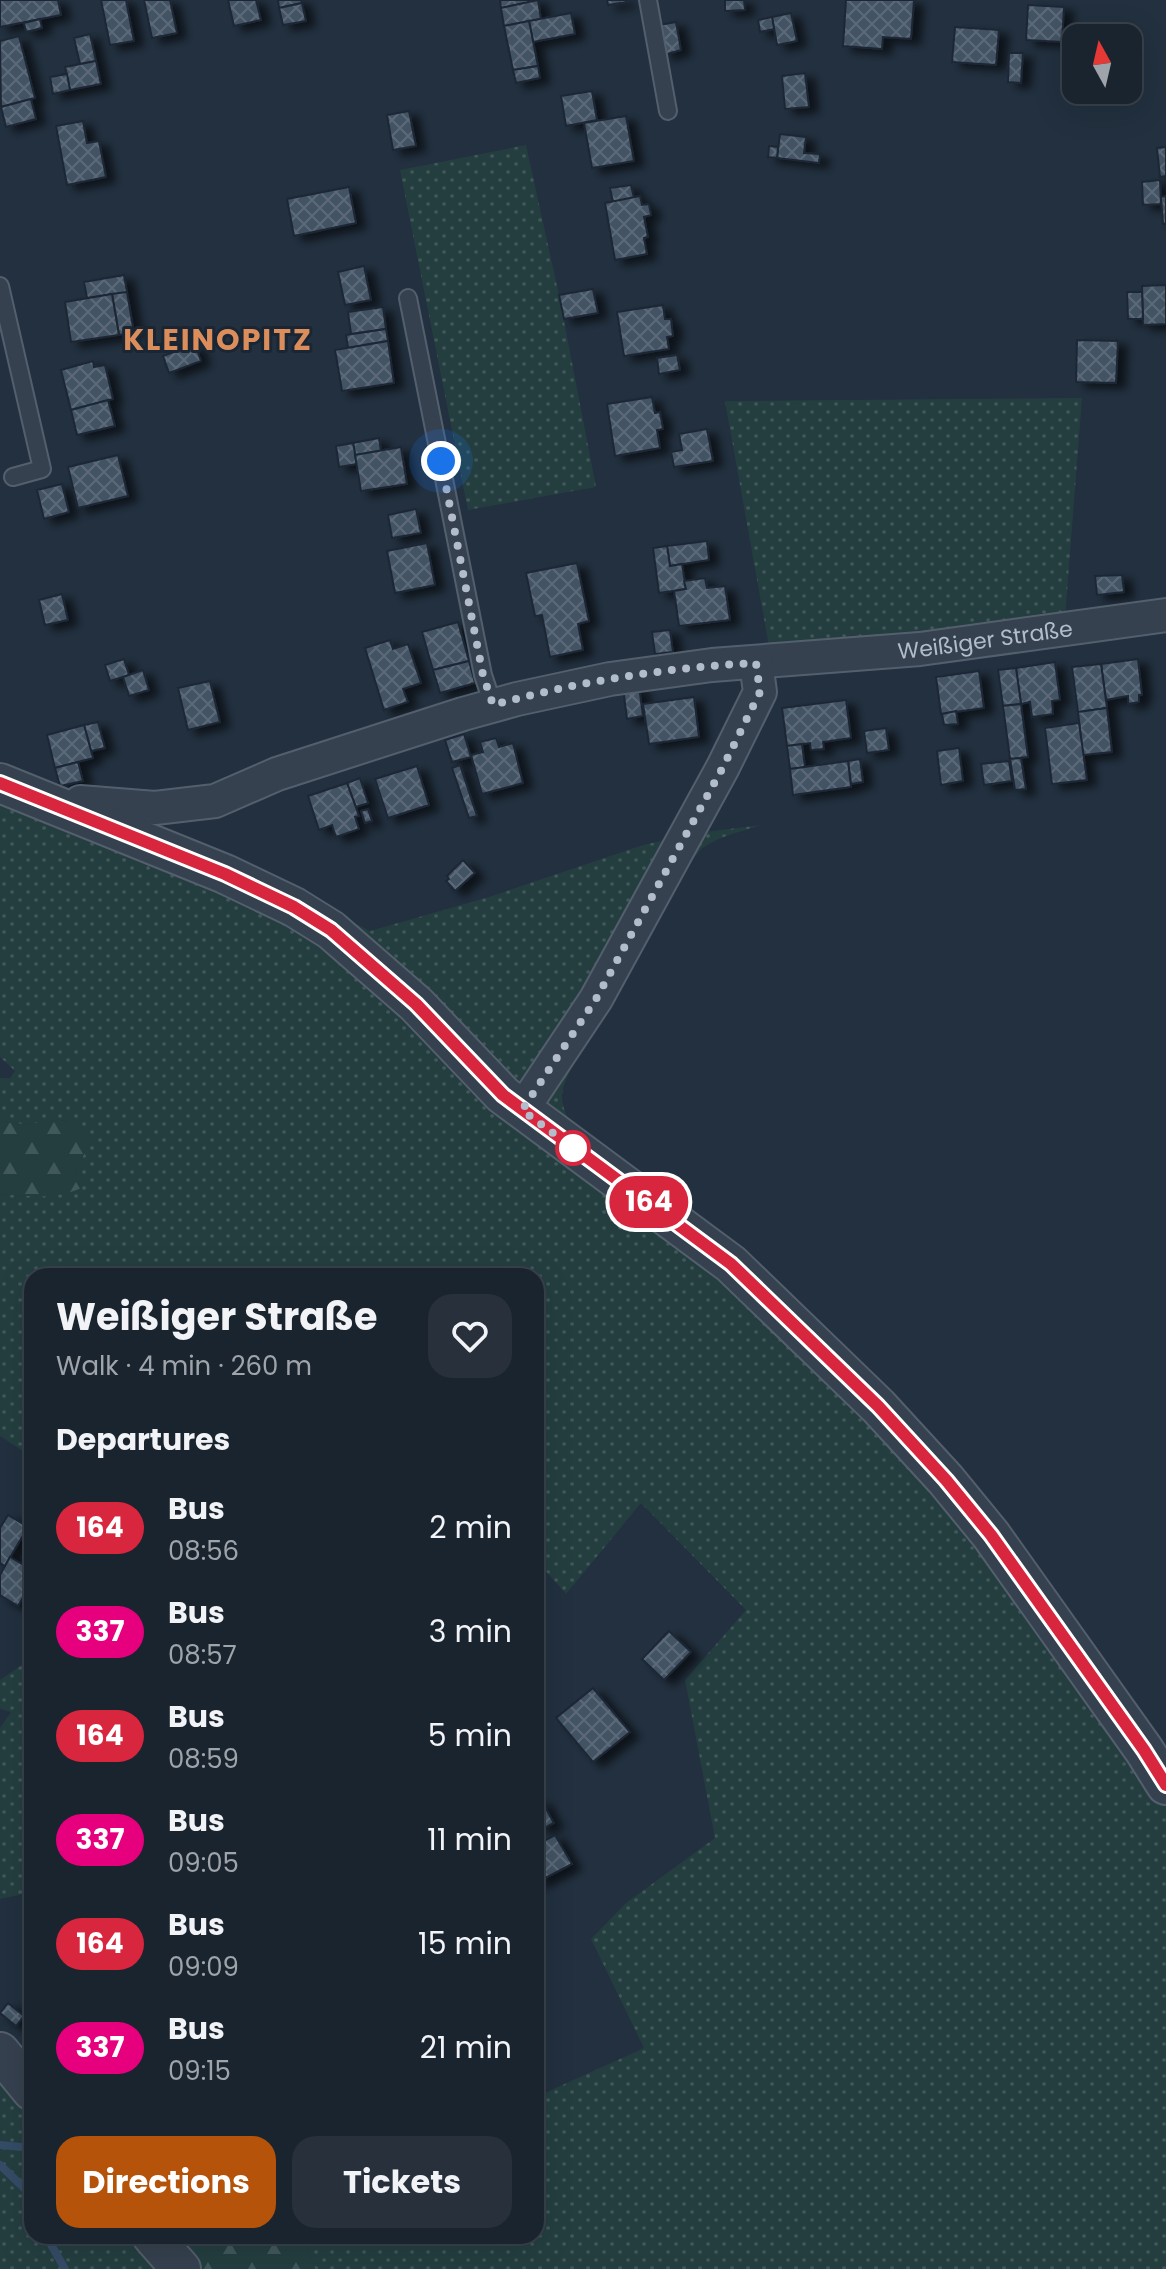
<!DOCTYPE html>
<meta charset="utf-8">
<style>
:root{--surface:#1a242f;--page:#27303b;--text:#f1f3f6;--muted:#9fa4aa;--line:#38414b;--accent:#b45309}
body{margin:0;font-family:Poppins,sans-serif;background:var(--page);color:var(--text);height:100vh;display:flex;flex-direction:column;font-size:30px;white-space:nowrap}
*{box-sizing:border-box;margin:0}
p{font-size:26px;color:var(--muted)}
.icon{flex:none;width:44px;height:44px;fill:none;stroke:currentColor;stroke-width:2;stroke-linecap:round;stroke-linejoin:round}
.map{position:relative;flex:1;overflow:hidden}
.side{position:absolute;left:24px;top:1268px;width:520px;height:976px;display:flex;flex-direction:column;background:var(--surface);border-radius:24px;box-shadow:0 8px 32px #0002,0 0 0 2px var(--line)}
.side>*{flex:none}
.badge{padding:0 16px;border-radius:26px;font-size:28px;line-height:52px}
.needle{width:52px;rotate:352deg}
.buttons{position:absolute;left:1062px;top:24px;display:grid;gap:16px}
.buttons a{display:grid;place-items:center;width:80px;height:80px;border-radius:16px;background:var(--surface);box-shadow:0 8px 32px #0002,0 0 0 2px var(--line);font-size:40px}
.you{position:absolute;width:40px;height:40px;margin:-20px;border:6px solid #fff;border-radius:50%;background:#1a73e8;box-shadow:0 0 0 12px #1a73e833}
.map>.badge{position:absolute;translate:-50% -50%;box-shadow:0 0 0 4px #fff}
h2{padding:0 32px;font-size:30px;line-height:72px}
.round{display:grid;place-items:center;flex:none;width:84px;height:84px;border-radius:24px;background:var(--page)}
.headline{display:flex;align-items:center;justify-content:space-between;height:136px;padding:0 32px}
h1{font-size:38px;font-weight:700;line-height:60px}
.primary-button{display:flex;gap:16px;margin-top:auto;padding:16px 32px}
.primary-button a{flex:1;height:92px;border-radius:24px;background:var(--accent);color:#fff;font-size:32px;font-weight:700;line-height:92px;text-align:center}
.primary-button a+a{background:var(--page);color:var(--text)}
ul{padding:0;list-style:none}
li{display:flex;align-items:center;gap:24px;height:104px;padding:0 32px}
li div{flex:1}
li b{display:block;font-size:30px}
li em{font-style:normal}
li .badge{min-width:88px;font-weight:700;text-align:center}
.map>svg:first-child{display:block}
.green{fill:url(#green-dots)}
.forest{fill:url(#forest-firs)}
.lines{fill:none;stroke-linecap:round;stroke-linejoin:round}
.stream{stroke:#354c67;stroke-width:8}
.building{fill:url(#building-cross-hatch);stroke:#1d2836;stroke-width:2;filter:url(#shadow)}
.service-casing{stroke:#545f6d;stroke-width:20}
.minor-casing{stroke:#545f6d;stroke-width:36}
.tertiary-casing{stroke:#545f6d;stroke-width:42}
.service{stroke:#36414f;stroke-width:16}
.minor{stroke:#36414f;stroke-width:32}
.tertiary{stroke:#36414f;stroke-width:38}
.line-casing{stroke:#fff;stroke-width:18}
.line{stroke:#d7263d;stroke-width:12}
.walk{stroke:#b2bcca;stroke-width:8;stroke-dasharray:0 14.4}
.stop-dot{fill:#fff;stroke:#d7263d;stroke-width:4}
.labels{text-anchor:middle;stroke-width:6;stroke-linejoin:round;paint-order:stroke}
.street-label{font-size:22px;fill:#b2bcca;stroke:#1b2634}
.district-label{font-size:30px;font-weight:bold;letter-spacing:2px;fill:#db8e5c;stroke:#1b2634}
</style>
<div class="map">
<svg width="1166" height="2269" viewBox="0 0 1166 2269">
<defs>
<pattern id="green-dots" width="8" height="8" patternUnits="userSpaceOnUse" patternTransform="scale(2)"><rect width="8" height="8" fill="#243e40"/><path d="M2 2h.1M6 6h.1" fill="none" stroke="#41585a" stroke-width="1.8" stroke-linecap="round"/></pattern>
<pattern id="forest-firs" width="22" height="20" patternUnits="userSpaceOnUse" patternTransform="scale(2)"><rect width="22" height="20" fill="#243e40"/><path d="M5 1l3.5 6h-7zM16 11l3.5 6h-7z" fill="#41585a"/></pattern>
<pattern id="building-cross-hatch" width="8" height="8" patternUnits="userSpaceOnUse" patternTransform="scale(2)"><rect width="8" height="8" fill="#435263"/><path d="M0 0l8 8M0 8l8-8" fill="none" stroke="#5c6978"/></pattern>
<filter id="shadow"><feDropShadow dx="9" dy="5" stdDeviation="4" flood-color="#0009"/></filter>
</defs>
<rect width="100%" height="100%" fill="#22303f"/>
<g class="green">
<polygon points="526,145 559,295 596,487 468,510 400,170"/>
<polygon points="1082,398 1065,618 770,652 725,401"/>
<path d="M0 764 11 772 244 866 370 931 489 897 643 845 697 833 761 825C743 831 720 836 704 847 683 861 569 1061 563 1089 560 1103 565 1112 571 1124L668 1192 735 1248 925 1427 993 1511 1166 1750V2269H315L305 2246 307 2236H536V2097L644 2048 591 1939 626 1903 715 1838 685 1680 746 1610 641 1503 566 1594 536 1560V1276H32V1457L0 1436V1194C28 1196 55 1200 81 1187L75 1174 87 1147 71 1120 23 1124 0 1122V1078H10L15 1071 0 1057Z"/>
<polygon points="32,1658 32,1892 0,1899 0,1728 11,1712 0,1709 0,1680"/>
<polygon points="0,2031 32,2071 32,2236 175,2236 202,2269 0,2269"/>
</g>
<g class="forest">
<path d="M71 1120 88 1130 87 1147 75 1174 81 1188C55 1200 28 1196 0 1194V1122L23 1124Z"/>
<polygon points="175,2236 307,2236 305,2246 315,2269 202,2269"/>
</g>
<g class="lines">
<g class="stream">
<polyline points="0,2145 32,2148"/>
<polyline points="0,2165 25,2189 32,2204"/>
<polyline points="46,2236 65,2269"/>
</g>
</g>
<g class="building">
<polygon points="0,0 58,0 61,15 0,27"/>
<polygon points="101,0 126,0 134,41 110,45"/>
<polygon points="144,0 170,0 177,33 152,38"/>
<polygon points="228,0 256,0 261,20 234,26"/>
<polygon points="278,0 301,0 302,3 279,8"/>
<polygon points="500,0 540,0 501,8"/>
<polygon points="538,0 541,19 504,26 501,8"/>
<polygon points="607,0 626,0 627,2 608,5"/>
<polygon points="725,0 744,0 745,10 725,11"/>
<polygon points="846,0 914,0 911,39 883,37 882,49 843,46"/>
<polygon points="302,3 306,21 283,25 279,8"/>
<polygon points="1028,5 1064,7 1062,42 1026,40"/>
<polygon points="571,13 575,34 533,42 529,21"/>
<polygon points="791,13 797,41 777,45 772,17"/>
<polygon points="772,17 774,29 760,32 758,20"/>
<polygon points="40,19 42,28 26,32 24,23"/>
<polygon points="529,21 538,66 513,70 504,26"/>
<polygon points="676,22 681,50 664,55 659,25"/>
<polygon points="955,27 999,30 996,65 952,62"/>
<polygon points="90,34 96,61 80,64 74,38"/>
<polygon points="19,36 35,98 1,107 0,41"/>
<polygon points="1009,53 1023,53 1021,83 1008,82"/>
<polygon points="96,61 101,84 70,90 65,67"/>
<polygon points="538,66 540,78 516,83 513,70"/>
<polygon points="805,73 809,107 785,109 782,76"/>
<polygon points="67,74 70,90 53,94 50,77"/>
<polygon points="592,91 597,120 566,126 561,96"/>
<polygon points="31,99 36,119 6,127 1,107"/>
<polygon points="409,111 416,146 393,150 387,115"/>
<polygon points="626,116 634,161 592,168 584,123"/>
<polygon points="83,121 87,143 99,141 106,177 67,185 56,126"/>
<polygon points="780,134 806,137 804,153 820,154 819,163 777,158"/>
<polygon points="769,146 778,147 777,158 768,157"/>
<polygon points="1166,147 1166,176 1160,177 1157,148"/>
<polygon points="1160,180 1161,204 1143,205 1142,182"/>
<polygon points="631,185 634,198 613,202 610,188"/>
<polygon points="349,187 356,223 294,236 287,199"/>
<polygon points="640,196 642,205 649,204 651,215 644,217 648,237 644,238 647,254 615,260 605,203"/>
<polygon points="1166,196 1166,224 1163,224 1161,197"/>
<polygon points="364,266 371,300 345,305 338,272"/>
<polygon points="124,275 127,292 87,298 84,282"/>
<polygon points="1166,285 1166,324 1143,325 1142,286"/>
<polygon points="593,289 598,313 564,319 559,295"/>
<polygon points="127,292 134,333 119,335 112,294"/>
<polygon points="1127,292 1142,292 1143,319 1128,319"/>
<polygon points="112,294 119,335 71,342 65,302"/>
<polygon points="663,305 665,319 671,319 673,336 667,337 669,349 624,356 617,312"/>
<polygon points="383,307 386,329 351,334 348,312"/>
<polygon points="386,329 388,341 348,348 346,335"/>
<polygon points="1077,340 1118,341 1116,383 1076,382"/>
<polygon points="388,341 394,383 342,391 335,350"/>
<polygon points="195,344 201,361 169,373 163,356"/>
<polygon points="677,355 680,370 659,374 657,358"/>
<polygon points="93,361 94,367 105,365 113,399 71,410 61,370"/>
<polygon points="652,397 655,413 660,412 663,429 657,430 660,448 615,456 607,404"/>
<polygon points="108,400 115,426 77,435 71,410"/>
<polygon points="707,429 713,461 674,467 671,452 682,450 679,434"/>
<polygon points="379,438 381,451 355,455 353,443"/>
<polygon points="353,443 357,464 339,467 336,446"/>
<polygon points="401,447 407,484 361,491 355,455"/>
<polygon points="118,455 128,496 78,508 68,467"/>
<polygon points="62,484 69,512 44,519 37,490"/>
<polygon points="416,509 421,533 392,538 388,515"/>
<polygon points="707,541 709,560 670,566 667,546"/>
<polygon points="427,543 435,585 395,593 387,551"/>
<polygon points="667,546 670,566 682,564 686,589 659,593 653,548"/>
<polygon points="577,563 589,621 578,624 583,650 550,657 542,615 535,616 526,573"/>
<polygon points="1122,575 1124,592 1097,595 1095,576"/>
<polygon points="705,578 707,588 725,586 730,620 679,626 674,591 686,589 684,581"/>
<polygon points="62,594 68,620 45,625 39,600"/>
<polygon points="458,622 469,661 433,670 422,632"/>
<polygon points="670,630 673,652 655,654 652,632"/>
<polygon points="390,640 393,649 408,644 421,683 403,689 408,702 384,710 365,648"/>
<polygon points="124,659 129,675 110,681 105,665"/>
<polygon points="1138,659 1142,695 1139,695 1139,702 1128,704 1128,696 1105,700 1101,664"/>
<polygon points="469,661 475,683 440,693 433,670"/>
<polygon points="1055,662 1060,700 1052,701 1053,714 1032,717 1030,702 1021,704 1016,668"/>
<polygon points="1101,664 1107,708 1091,711 1084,666"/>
<polygon points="1101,664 1107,708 1078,712 1072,667"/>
<polygon points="1016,668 1021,704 1003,706 998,670"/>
<polygon points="143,670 149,690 129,696 123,677"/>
<polygon points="979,671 984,708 941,714 936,677"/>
<polygon points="210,681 220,722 188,730 178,688"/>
<polygon points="639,686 643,716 627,719 623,688"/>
<polygon points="694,697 699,737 649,744 643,704"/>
<polygon points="846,700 851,738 823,742 824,749 811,750 810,743 787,746 782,708"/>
<polygon points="1021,704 1028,757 1010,759 1003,706"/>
<polygon points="1107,708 1112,752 1083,755 1078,712"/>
<polygon points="956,711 958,724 944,725 942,714"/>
<polygon points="98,722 105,748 91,751 84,725"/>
<polygon points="1079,723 1087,780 1052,784 1045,728"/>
<polygon points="84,725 93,758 55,768 47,735"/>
<polygon points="886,728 889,750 867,753 864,731"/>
<polygon points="464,734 471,757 452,762 445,740"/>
<polygon points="496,738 499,747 513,743 523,783 482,794 471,755 483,752 480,742"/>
<polygon points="802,744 805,767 790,769 787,746"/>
<polygon points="959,748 963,781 941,785 937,751"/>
<polygon points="1021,758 1026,789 1015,790 1010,759"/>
<polygon points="860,759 863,782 851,784 848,761"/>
<polygon points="848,761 851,787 793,795 790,769"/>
<polygon points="1009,761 1012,781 984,785 981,764"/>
<polygon points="78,762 83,781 60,786 55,768"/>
<polygon points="460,765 477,816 469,818 452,768"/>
<polygon points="417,766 429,805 388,818 375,779"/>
<polygon points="360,778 368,803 356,807 347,783"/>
<polygon points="347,783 359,816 355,817 359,829 336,837 332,825 319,830 308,796"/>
<polygon points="368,809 372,821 365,823 361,811"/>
<polygon points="463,860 475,873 455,891 446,881 449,879 447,876"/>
<polygon points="8,1515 28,1527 5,1566 0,1563 0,1528"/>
<polygon points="10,1557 32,1570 32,1601 24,1596 18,1606 0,1595 0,1575"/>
<polygon points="669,1631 691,1652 664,1680 642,1659"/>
<polygon points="593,1688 630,1732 593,1762 556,1718"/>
<polygon points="541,1800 554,1823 542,1829 536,1818 536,1802"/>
<polygon points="555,1835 572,1864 536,1883 536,1845"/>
<polygon points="8,2003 24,2016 16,2026 0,2013"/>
</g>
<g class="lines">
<g class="service-casing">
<g id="service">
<polyline points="648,0 668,111"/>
<polyline points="0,286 42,469 13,477"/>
<polyline points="408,298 483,675 493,705"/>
</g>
</g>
<g class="minor-casing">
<g id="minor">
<path id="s1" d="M76 812 80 802 155 808 215 801 277 774 463 714 517 699 610 679 712 665 920 649 1166 615"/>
<polyline points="522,1110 596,999 723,767 760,692 756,663"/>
</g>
</g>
<g class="tertiary-casing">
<g id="tertiary">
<polyline points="0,783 225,874 294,907 331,930 416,1004 503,1095 731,1264 878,1406 946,1480 991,1535 1144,1750 1166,1785"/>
<polyline points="0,2052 32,2091"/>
<polyline points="152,2236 181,2269"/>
</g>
</g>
<use href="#service" class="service"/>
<use href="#minor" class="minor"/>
<use href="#tertiary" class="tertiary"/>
</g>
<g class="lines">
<g class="line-casing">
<polyline id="line" points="0,783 225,874 294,907 331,930 416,1004 503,1095 731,1264 878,1406 946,1480 991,1535 1144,1750 1166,1785"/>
</g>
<use href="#line" class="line"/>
<path class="walk" d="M441 461 483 675 493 705C576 682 670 667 756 663L760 692 723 767 596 999 522 1110 573 1148"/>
</g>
<circle class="stop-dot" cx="573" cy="1148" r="16"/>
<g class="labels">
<g class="street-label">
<text dy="8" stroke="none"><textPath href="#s1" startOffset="938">Weißiger Straße</textPath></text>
</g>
<g class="district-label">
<text x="218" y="350">KLEINOPITZ</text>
</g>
</g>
</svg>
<div class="buttons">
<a><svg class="needle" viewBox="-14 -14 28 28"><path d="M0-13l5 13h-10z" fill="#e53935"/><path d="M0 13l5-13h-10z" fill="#9fa4aa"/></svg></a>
</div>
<div class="you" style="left:441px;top:461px"></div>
<b class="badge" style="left:649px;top:1202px;background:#d7263d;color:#fff">164</b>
<section class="side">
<div class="headline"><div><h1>Weißiger Straße</h1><p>Walk · 4 min · 260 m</p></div><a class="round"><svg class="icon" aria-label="heart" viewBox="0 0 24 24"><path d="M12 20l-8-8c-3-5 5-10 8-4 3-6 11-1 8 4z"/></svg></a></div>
<h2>Departures</h2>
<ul>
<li><span class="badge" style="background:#d7263d;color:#fff">164</span><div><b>Bus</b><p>08:56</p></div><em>2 min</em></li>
<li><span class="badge" style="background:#e6007e;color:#fff">337</span><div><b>Bus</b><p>08:57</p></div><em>3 min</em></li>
<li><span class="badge" style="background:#d7263d;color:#fff">164</span><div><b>Bus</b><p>08:59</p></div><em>5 min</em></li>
<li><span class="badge" style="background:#e6007e;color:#fff">337</span><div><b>Bus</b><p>09:05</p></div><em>11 min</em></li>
<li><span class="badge" style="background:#d7263d;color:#fff">164</span><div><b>Bus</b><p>09:09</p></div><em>15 min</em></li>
<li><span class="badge" style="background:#e6007e;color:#fff">337</span><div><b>Bus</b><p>09:15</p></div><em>21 min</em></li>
</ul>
<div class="primary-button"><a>Directions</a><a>Tickets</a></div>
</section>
</div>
